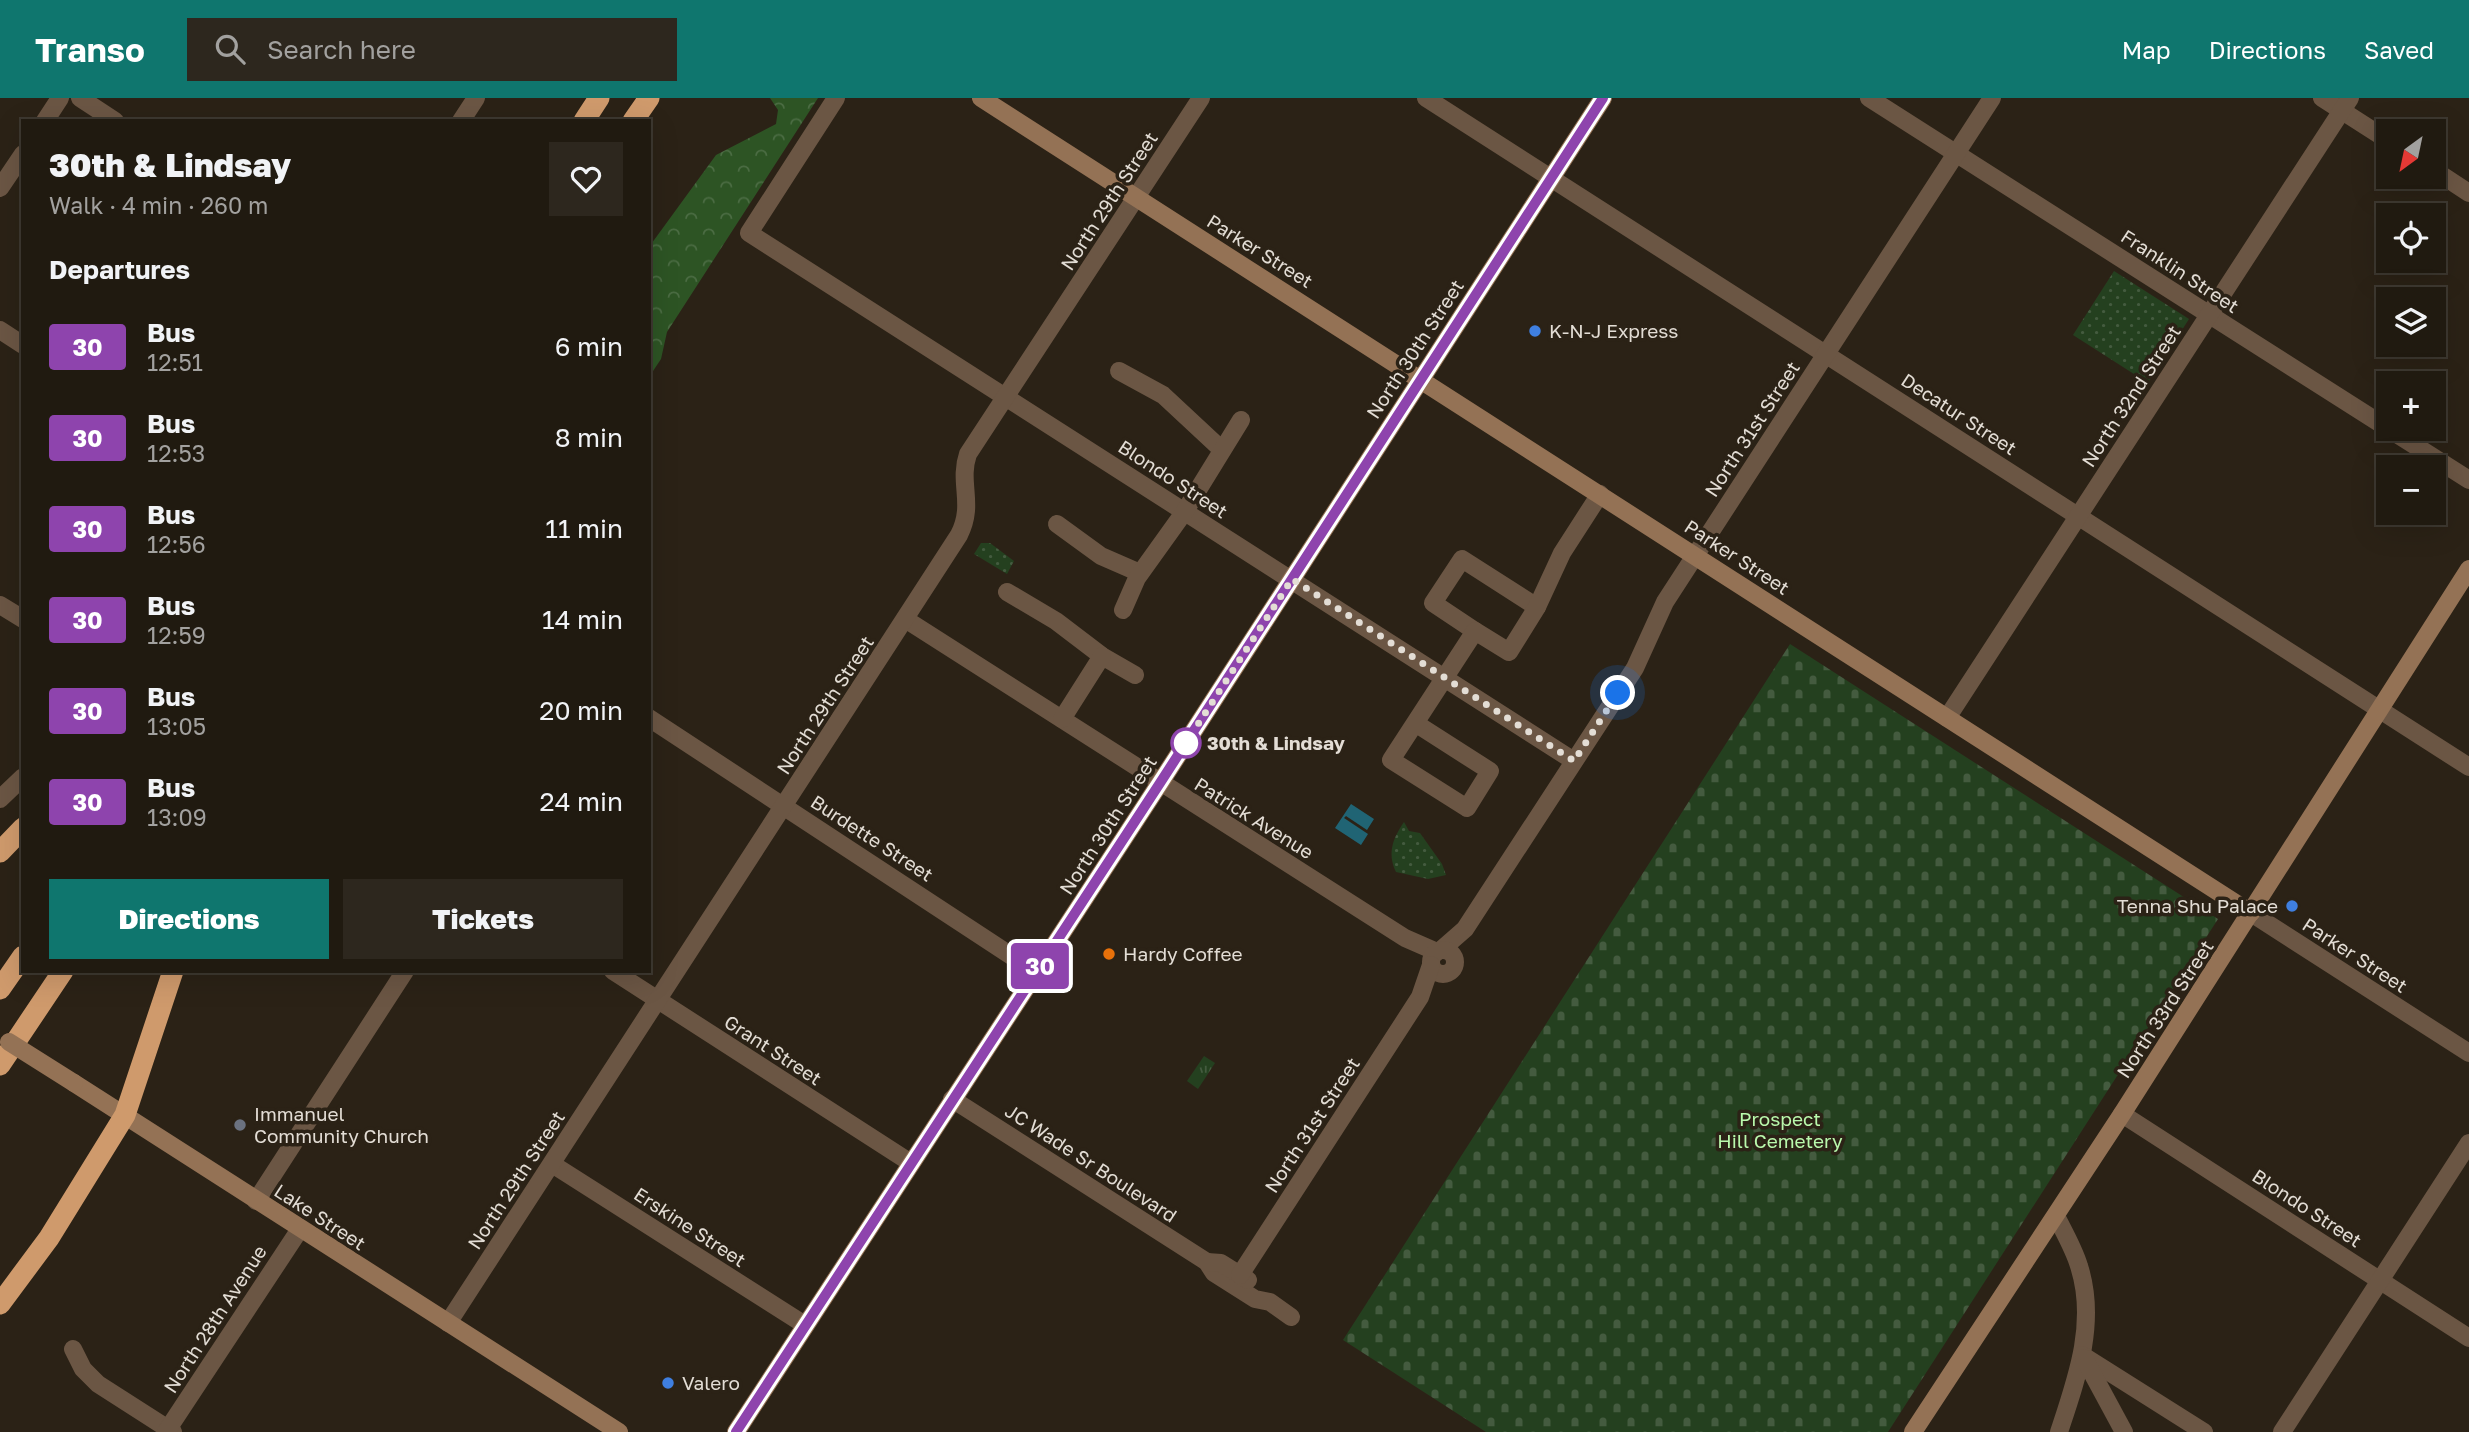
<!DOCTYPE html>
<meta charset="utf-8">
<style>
:root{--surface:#201a10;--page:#2d271e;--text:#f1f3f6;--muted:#a2a19f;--line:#3d3830;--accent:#0f766e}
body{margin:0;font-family:"Golos Text",sans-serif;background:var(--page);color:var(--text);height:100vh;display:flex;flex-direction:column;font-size:26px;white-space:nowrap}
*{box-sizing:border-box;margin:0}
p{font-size:23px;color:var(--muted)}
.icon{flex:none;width:38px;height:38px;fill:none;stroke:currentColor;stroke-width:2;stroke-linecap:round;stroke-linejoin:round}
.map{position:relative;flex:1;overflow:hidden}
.drawer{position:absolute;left:21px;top:21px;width:630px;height:854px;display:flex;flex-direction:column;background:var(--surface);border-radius:0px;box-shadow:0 7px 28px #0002,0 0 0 2px var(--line)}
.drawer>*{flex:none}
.badge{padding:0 14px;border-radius:5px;font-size:24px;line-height:46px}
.needle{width:46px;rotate:213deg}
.fabs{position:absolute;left:2376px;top:21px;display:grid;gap:14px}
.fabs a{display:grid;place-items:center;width:70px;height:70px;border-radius:0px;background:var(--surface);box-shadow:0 7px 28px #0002,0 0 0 2px var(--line);font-size:35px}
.you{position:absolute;width:35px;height:35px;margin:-18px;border:5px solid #fff;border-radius:50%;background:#1a73e8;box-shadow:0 0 0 10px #1a73e833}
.map>.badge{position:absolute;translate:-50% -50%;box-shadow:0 0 0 4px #fff}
h2{padding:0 28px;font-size:26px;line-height:63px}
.round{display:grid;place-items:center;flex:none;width:74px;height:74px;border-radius:0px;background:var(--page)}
.head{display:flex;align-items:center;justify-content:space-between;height:119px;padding:0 28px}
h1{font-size:33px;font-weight:800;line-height:52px}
.button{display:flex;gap:14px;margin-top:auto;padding:14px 28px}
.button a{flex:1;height:80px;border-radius:0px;background:var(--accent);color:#fff;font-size:28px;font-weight:800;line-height:80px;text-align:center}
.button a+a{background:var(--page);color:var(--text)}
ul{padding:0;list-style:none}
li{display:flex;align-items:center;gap:21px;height:91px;padding:0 28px}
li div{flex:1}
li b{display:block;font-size:26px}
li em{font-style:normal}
li .badge{min-width:77px;font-weight:700;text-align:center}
header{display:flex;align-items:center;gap:42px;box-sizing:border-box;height:98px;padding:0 35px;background:var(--accent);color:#fff}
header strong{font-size:33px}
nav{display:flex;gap:38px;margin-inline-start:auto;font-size:24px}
.search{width:490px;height:63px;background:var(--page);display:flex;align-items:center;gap:18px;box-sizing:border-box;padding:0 24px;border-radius:0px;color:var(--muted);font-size:26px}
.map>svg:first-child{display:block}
.grass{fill:url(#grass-tufts)}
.forest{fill:url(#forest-crowns)}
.cemetery{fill:url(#cemetery-stones)}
.park{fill:url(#park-dots)}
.water{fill:#206474}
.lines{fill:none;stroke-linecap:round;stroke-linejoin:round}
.street{stroke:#6b5644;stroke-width:18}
.secondary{stroke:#947255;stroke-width:18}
.highway{stroke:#cf9a6c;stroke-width:21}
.secondary-bridge{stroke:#947255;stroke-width:18}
.line-casing{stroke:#fff;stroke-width:16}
.line{stroke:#8e44ad;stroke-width:10}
.walk{stroke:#e3ddd5;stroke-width:7;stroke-dasharray:0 12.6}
.shop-dot{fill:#3f7fe0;stroke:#2b2216;stroke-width:2.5}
.stop-dot{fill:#fff;stroke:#8e44ad;stroke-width:3.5}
.food-dot{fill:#e8710a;stroke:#2b2216;stroke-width:2.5}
.worship-dot{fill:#6b7280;stroke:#2b2216;stroke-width:2.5}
.labels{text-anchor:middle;stroke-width:7;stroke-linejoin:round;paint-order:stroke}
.street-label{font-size:19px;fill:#e3ddd5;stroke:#2b2216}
.poi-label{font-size:19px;fill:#e3ddd5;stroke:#2b2216;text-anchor:start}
.stop-label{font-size:19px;font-weight:bold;fill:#e3ddd5;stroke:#2b2216;text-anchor:start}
.park-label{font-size:19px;fill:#b9f8ac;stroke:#2b2216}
</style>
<header>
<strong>Transo</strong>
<div class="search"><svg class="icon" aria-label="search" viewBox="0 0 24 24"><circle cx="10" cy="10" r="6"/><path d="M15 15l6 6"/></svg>Search here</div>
<nav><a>Map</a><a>Directions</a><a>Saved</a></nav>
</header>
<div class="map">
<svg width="2469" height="1334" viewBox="0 0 2469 1334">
<defs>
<pattern id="grass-tufts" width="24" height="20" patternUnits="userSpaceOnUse" patternTransform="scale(1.75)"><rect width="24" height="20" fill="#24401f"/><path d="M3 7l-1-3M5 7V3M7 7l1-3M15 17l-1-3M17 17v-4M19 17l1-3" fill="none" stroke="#445b3f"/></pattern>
<pattern id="forest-crowns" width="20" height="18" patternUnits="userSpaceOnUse" patternTransform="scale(1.75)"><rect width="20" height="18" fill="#2d5424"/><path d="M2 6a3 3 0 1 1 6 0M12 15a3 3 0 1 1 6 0" fill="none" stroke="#4b6c43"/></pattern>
<pattern id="cemetery-stones" width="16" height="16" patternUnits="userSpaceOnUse" patternTransform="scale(1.75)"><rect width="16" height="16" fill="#24401f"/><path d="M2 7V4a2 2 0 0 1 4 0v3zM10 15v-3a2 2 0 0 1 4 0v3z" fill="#445b3f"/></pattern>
<pattern id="park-dots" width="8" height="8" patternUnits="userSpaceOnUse" patternTransform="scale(1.75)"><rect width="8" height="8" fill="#24401f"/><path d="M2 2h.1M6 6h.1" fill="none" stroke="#445b3f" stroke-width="1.8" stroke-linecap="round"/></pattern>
</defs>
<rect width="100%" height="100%" fill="#2b2216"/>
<polygon class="grass" points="1204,958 1215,965 1198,991 1187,983"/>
<polygon class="forest" points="770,0 818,0 667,234 661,261 649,279 649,149 716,57 776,26 778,12"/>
<polygon class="cemetery" points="1790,546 2218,821 1888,1334 1486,1334 1343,1242"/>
<g class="park">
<polygon points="2114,173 2189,221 2148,285 2073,237"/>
<polygon points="981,445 990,445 1014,463 1007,476 974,456"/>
<path d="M1404 724 1409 733 1420 735 1442 766 1446 777 1428 781 1396 774C1387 755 1393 740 1404 724Z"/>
</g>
<polygon class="water" points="1351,706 1374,721 1367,732 1346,718 1344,720 1368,736 1361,747 1335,730"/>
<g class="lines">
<g class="street">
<polyline points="80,0 115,23"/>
<polyline points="836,0 749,135 1574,663"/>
<polyline points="1426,0 2469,669"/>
<polyline points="1869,0 2469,382"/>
<polyline points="2322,0 2389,43"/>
<polyline points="45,23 60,0"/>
<polyline points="461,23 476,0"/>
<polyline points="2434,72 2469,95"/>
<polyline points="0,90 23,56"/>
<polyline points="0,232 23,247"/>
<polyline points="1119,273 1163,297 1221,351"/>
<polyline points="1057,426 1101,458 1140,475"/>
<polyline points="1007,494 1056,523 1102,558 1135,577"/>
<polyline points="0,507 23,521"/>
<polyline points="1123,512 1137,480 1185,413 1241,322"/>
<polyline points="905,521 1405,840 1437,854"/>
<polyline points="1475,533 1433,505 1462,461 1537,509"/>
<polyline points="649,620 1036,874"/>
<polyline points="1947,620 2350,0"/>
<polyline points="1062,621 1102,558"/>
<path d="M1415 625 1490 673 1467 710 1391 662C1419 619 1447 576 1475 533L1509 554 1537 509 1562 455 1600 396"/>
<polyline points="0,701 23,679"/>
<polyline points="2251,815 2469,955"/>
<polyline points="1441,852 1465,831 1635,570 1665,504 1992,0"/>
<circle cx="1443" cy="864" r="12"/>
<polyline points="613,873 911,1065"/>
<polyline points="952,1001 1207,1164 1214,1175 1255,1201 1270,1204 1291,1219"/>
<polyline points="2122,1016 2469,1240"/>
<polyline points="552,1066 805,1227"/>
<polyline points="256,1103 405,873"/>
<path d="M2056 1118C2064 1134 2074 1151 2079 1168 2097 1224 2077 1280 2059 1334"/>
<polyline points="1207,1164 1221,1165 1248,1182"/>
<polyline points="1240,1177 1420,899 1431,867"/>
<path d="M448 1225 959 437C975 406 958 385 968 356L1201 0"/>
<polyline points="73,1251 83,1271 98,1286 173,1334"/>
<polyline points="2082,1257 2204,1334"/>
<polyline points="2084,1260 2124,1334"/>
<polyline points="166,1334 300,1131"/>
<polyline points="2282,1334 2469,1045"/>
</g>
<g class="secondary">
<polyline points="981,0 2251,815"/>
<polyline points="74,985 619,1334"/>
<polyline points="736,1334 1160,685 1603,0"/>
<polyline points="1913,1334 2122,1016 2469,471"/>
</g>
<g class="highway">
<polyline points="584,23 599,0"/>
<polyline points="633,23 649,0"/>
<polyline points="0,754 23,730"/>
<polyline points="0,891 23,858"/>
<polyline points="0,967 63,873"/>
<polyline points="0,1206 49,1140 125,1017 173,873"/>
</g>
<polyline class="secondary-bridge" points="9,944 74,985"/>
</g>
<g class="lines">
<g class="line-casing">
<polyline id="line" points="736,1334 1160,685 1603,0"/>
</g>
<use href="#line" class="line"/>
<polyline class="walk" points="1186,645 1182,651 1292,481 1574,663 1618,595"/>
</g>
<g class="shop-dot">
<circle cx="1535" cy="233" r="7"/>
<circle cx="2292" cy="808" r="7"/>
<circle cx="668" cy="1285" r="7"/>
</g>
<circle class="stop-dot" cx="1186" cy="645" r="14"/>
<circle class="food-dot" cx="1109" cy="856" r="7"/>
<circle class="worship-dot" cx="240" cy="1027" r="7"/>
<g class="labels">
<g class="street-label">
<text transform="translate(1109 103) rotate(-57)" y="7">North 29th Street</text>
<text transform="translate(1260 153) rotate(32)" y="7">Parker Street</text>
<text transform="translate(2180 173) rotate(33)" y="7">Franklin Street</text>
<text transform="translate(1415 251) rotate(-57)" y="7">North 30th Street</text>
<text transform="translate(2131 298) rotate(-57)" y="7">North 32nd Street</text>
<text transform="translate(1959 316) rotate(33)" y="7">Decatur Street</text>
<text transform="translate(1752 331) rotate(-57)" y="7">North 31st Street</text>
<text transform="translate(1173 381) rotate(33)" y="7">Blondo Street</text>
<text transform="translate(1737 459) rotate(33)" y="7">Parker Street</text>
<text transform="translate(825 607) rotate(-57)" y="7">North 29th Street</text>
<text transform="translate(1254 720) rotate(32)" y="7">Patrick Avenue</text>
<text transform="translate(1108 727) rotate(-57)" y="7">North 30th Street</text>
<text transform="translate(872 740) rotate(33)" y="7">Burdette Street</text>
<text transform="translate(2355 857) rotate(33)" y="7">Parker Street</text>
<text transform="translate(2165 911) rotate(-57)" y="7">North 33rd Street</text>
<text transform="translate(773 952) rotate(33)" y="7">Grant Street</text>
<text transform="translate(1312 1027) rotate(-57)" y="7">North 31st Street</text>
<text transform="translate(1091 1065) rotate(33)" y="7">JC Wade Sr Boulevard</text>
<text transform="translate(516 1082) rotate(-57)" y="7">North 29th Street</text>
<text transform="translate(2307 1110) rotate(33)" y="7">Blondo Street</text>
<text transform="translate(320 1119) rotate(33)" y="7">Lake Street</text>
<text transform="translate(690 1129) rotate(33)" y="7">Erskine Street</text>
<text transform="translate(215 1221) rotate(-57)" y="7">North 28th Avenue</text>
</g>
<g class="poi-label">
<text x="1549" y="240">K-N-J Express</text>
<text x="2278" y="815" text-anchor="end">Tenna Shu Palace</text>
<text x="1123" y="863">Hardy Coffee</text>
<text x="254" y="1023">Immanuel<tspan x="254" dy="22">Community Church</tspan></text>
<text x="682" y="1292">Valero</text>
</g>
<g class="stop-label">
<text x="1207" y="652">30th &amp; Lindsay</text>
</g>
<g class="park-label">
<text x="1780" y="1028">Prospect<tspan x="1780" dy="22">Hill Cemetery</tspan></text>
</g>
</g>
</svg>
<div class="fabs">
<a><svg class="needle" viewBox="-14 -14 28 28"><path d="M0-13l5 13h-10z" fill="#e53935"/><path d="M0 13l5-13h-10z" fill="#a2a19f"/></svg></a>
<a><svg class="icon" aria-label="locate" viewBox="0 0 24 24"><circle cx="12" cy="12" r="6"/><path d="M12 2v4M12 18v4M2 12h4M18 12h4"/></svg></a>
<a><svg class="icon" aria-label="layers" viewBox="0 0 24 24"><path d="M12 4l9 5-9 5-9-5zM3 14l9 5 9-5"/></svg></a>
<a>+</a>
<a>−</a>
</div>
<div class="you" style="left:1618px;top:595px"></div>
<b class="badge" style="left:1040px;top:868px;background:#8e44ad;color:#fff">30</b>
<section class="drawer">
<div class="head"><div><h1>30th &amp; Lindsay</h1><p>Walk · 4 min · 260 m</p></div><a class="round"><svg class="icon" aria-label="heart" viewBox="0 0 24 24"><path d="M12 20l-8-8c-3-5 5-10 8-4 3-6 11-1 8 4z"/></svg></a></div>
<h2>Departures</h2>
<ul>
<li><span class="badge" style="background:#8e44ad;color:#fff">30</span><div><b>Bus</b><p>12:51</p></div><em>6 min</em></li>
<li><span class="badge" style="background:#8e44ad;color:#fff">30</span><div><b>Bus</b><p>12:53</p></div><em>8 min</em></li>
<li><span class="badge" style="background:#8e44ad;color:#fff">30</span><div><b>Bus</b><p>12:56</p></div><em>11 min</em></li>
<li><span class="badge" style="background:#8e44ad;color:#fff">30</span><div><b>Bus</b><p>12:59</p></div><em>14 min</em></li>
<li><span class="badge" style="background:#8e44ad;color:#fff">30</span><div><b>Bus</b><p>13:05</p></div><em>20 min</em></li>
<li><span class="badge" style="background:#8e44ad;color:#fff">30</span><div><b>Bus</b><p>13:09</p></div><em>24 min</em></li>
</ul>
<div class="button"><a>Directions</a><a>Tickets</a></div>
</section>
</div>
